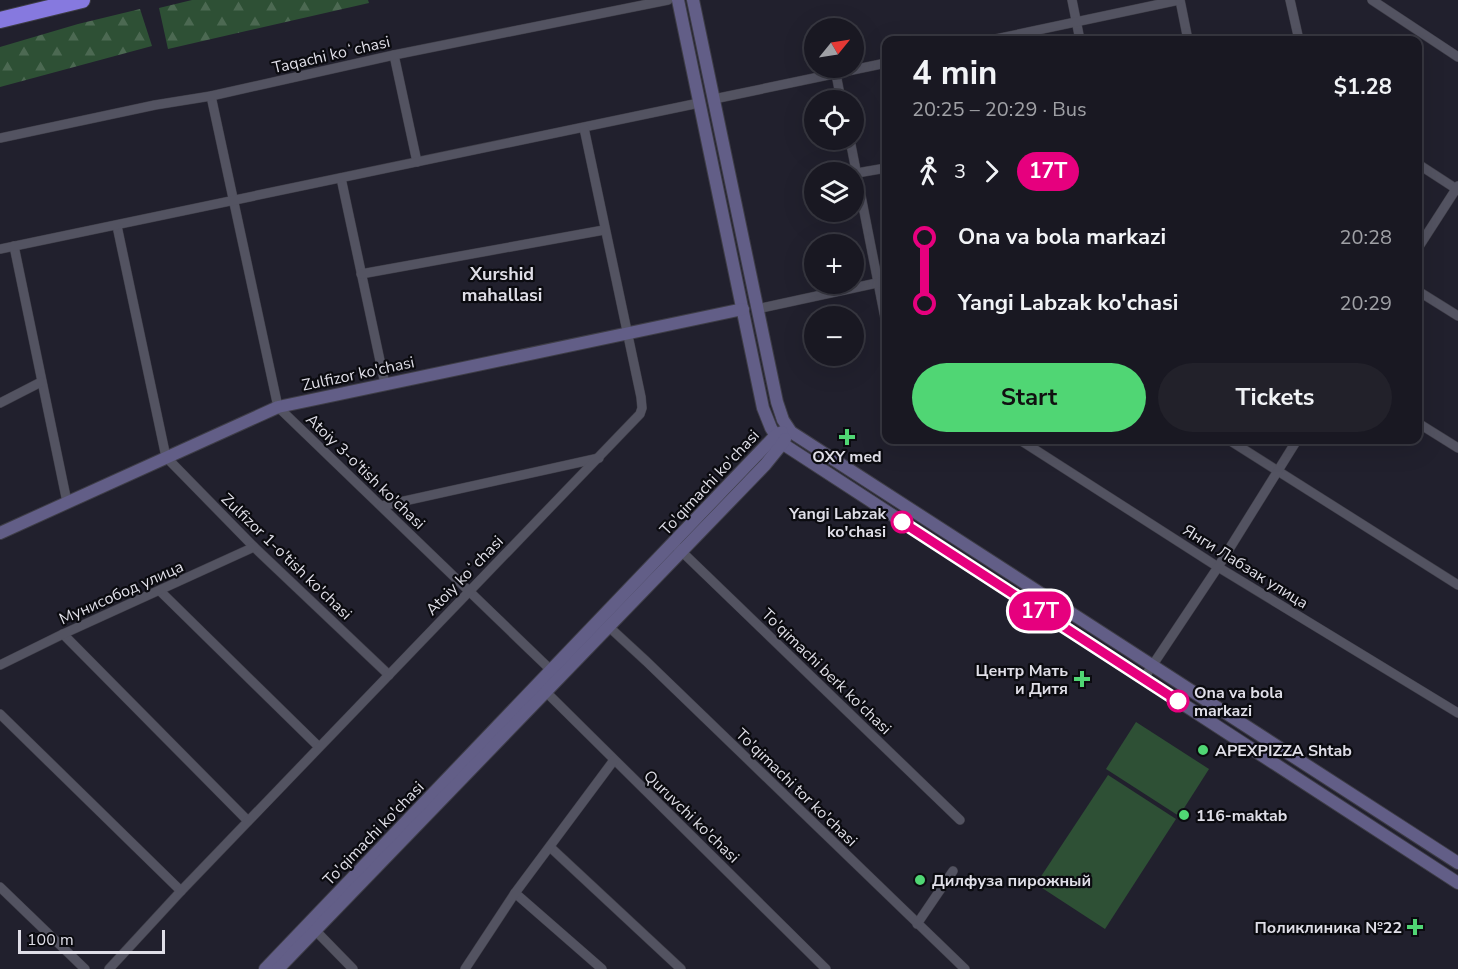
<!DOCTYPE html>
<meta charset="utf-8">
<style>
:root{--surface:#191822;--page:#22212a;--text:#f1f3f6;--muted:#9fa0a5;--line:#373740;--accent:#50d674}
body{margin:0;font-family:"Nunito Sans",sans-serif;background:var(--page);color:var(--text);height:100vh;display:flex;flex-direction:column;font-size:22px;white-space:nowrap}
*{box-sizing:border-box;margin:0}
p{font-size:20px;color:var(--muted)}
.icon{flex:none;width:33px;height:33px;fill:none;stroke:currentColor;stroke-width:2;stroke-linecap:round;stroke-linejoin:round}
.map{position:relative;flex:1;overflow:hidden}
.panel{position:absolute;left:882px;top:36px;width:540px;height:408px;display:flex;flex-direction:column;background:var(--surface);border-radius:12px;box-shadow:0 6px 24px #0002,0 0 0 2px var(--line)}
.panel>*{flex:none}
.badge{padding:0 12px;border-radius:20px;font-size:21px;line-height:39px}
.needle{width:39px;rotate:60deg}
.controls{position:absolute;left:804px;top:18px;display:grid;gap:12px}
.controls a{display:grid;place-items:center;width:60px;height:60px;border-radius:50%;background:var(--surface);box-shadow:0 6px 24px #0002,0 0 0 2px var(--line);font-size:30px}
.scale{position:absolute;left:18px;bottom:15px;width:147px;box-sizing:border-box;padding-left:6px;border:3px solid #dfdee7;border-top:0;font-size:16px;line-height:21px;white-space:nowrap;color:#dfdee7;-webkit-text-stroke:4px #0b0b10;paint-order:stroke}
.map>.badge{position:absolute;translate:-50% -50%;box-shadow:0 0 0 3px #fff}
.legs{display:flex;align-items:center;gap:9px;height:66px;padding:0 30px;font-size:20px}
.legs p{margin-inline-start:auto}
.overview{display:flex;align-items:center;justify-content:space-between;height:102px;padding:0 30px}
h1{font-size:33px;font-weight:700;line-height:45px}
.button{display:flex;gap:12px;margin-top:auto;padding:12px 30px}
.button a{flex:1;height:69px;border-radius:36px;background:var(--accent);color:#111;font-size:24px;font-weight:700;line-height:69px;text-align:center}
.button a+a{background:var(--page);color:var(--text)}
ul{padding:0 30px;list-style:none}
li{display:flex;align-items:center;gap:21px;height:66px;font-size:22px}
li i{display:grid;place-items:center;width:9px;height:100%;margin:0 8px;background:currentColor}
li i::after{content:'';width:15px;height:15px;margin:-8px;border:4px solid;border-radius:50%;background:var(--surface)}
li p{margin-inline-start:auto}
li:first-child i{background:linear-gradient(#0000 50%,currentColor 0)}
li:last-child i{background:linear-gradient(currentColor 50%,#0000 0)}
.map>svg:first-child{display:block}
.forest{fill:url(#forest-firs)}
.garden{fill:#2e5035}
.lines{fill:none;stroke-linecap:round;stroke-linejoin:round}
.street-casing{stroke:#3e3d47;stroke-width:10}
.secondary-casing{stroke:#3e3d47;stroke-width:14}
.highway-casing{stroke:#3e3d47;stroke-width:18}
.street{stroke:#535361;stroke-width:9}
.secondary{stroke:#625e87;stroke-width:12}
.highway{stroke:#8679df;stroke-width:16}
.line-1-casing{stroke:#fff;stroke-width:14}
.line-1{stroke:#e6007e;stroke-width:9}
.poi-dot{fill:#50d674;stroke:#0b0b10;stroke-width:2}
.stop-1-dot{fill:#fff;stroke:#e6007e;stroke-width:3}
.labels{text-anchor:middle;stroke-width:4.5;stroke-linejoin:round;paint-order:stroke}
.street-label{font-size:16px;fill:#dfdee7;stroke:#0b0b10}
.poi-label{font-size:16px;font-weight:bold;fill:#dfdee7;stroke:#0b0b10;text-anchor:start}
.stop-label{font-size:16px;font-weight:bold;fill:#dfdee7;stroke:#0b0b10;text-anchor:end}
.neighbourhood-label{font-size:18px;font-weight:bold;fill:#dfdee7;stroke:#0b0b10}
</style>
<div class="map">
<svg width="1458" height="969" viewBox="0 0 1458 969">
<defs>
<pattern id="forest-firs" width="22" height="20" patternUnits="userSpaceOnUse" patternTransform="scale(1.5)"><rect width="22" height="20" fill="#2e5035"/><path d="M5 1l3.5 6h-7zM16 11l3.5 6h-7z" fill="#4c6952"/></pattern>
</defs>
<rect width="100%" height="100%" fill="#21202d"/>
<g class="forest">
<polygon points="192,0 368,0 369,3 168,49 159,8"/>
<polygon points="140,9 152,46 0,87 0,47 78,24"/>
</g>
<g class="garden">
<polygon points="1136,722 1209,769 1179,816 1106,769"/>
<polygon points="1108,775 1176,819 1105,929 1036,884"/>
</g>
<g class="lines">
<g class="street-casing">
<g id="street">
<polyline points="1072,0 1080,40"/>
<polyline points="1180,0 1188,40"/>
<polyline points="1290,0 1299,40"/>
<polyline points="1372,0 1458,57"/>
<polyline points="991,40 1179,0"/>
<polyline points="394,55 417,162"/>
<polyline points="836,74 841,100"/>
<polyline points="211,96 278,407 555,674"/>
<polyline points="714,99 886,63"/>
<polyline points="0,138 155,105 211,96 394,55 668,0"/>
<polyline points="850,140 886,323"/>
<polyline points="1418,164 1458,190"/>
<polyline points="857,173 886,168"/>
<polyline points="341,178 385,384"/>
<polyline points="117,226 166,457 254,547 389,675"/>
<polyline points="14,246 67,502"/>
<polyline points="1418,248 1458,186"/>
<polyline points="0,249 699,103"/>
<polyline points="361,274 604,230"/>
<polyline points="1418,291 1458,316"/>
<polyline points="757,309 886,281"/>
<polyline points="0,403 41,382"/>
<polyline points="1418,423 1458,448"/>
<polyline points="1020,440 1218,567 1458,713"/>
<polyline points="1229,440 1458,585"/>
<polyline points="382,506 599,458"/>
<polyline points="677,547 960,820"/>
<polyline points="160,591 319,747"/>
<polyline points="608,626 646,661 965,969"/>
<polyline points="63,634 248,821"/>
<polyline points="0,665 63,634 254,547"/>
<polyline points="1144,678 1218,567 1297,440"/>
<polyline points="542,688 826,969"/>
<polyline points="0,714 181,891"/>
<polyline points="550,847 681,969"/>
<polyline points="0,887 85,969"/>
<polyline points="515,893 602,969"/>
<polyline points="917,924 953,871"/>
<polyline points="313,928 353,969"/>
<polyline points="109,969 181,891 640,414 642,408 641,397 584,128"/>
<polyline points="465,969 515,893 614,760"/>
</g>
</g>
<g class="secondary-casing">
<g id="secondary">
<polyline points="678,0 763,408 771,428 780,442 1458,883"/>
<polyline points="693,0 777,402 783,420 791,432 1458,863"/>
<polyline points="0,533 278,407 743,309"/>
<polyline points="265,969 775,436 782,432"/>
<polyline points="278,969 765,465 782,444 785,439"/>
</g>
</g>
<g class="highway-casing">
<polyline id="highway" points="0,20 82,0"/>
</g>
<use href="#street" class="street"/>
<use href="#secondary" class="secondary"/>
<use href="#highway" class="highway"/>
</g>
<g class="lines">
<g class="line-1-casing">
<polyline id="line-1" points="902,522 1178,701"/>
</g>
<use href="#line-1" class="line-1"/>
</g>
<g class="poi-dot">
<path d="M844 428h6v6h6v6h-6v6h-6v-6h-6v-6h6z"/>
<path d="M1079 670h6v6h6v6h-6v6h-6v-6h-6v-6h6z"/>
<circle cx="1203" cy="750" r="6"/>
<circle cx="1184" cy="815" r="6"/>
<circle cx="920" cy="880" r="6"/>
<path d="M1412 918h6v6h6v6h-6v6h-6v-6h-6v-6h6z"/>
</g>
<g class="stop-1-dot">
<circle cx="902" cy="522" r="10"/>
<circle cx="1178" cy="701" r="10"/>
</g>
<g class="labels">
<g class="street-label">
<text transform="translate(331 54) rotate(-13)" y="6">Taqachi koʻchasi</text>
<text transform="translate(358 373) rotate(-12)" y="6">Zulfizor ko'chasi</text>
<text transform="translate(366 471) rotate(44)" y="6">Atoiy 3-o'tish ko'chasi</text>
<text transform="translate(709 482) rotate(-47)" y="6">To'qimachi ko'chasi</text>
<text transform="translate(287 556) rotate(44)" y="6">Zulfizor 1-o'tish ko'chasi</text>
<text transform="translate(1246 566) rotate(32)" y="6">Янги Лабзак улица</text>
<text transform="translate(464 575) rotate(-46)" y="6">Atoiy koʻchasi</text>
<text transform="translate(121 592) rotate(-24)" y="6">Мунисобод улица</text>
<text transform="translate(827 671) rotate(44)" y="6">To'qimachi berk ko'chasi</text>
<text transform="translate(797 787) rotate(44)" y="6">To'qimachi tor ko'chasi</text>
<text transform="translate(692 816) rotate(44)" y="6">Quruvchi ko'chasi</text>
<text transform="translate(373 833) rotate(-46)" y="6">To'qimachi ko'chasi</text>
</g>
<g class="poi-label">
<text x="847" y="462" text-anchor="middle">OXY med</text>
<text x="1068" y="676" text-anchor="end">Центр Мать<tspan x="1068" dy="18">и Дитя</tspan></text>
<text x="1215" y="756">APEXPIZZA Shtab</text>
<text x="1196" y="821">116-maktab</text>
<text x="932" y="886">Дилфуза пирожный</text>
<text x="1402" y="933" text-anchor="end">Поликлиника №22</text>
</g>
<g class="stop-label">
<text x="886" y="519">Yangi Labzak<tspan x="886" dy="18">ko'chasi</tspan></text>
<text x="1194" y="698" text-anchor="start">Ona va bola<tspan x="1194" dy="18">markazi</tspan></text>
</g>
<g class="neighbourhood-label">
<text x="502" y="280">Xurshid<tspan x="502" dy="21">mahallasi</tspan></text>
</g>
</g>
</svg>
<div class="controls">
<a><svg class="needle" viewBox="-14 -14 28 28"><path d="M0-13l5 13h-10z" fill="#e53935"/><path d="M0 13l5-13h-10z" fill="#9fa0a5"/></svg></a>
<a><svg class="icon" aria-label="locate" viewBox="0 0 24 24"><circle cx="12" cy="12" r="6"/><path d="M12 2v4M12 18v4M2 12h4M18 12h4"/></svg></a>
<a><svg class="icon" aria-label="layers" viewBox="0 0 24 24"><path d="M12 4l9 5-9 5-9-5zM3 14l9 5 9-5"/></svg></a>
<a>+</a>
<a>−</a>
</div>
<div class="scale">100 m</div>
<b class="badge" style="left:1040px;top:611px;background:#e6007e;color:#fff">17T</b>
<section class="panel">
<div class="overview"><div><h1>4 min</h1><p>20:25 – 20:29 · Bus</p></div><b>$1.28</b></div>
<div class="legs"><svg class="icon" aria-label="walk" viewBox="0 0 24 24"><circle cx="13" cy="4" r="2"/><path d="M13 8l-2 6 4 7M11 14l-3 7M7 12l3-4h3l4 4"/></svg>3<svg class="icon" aria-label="forward" viewBox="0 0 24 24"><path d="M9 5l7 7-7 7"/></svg><b class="badge" style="background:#e6007e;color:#fff">17T</b></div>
<ul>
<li><i style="color:#e6007e"></i><b>Ona va bola markazi</b><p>20:28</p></li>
<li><i style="color:#e6007e"></i><b>Yangi Labzak ko'chasi</b><p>20:29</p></li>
</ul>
<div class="button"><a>Start</a><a>Tickets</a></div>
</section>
</div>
